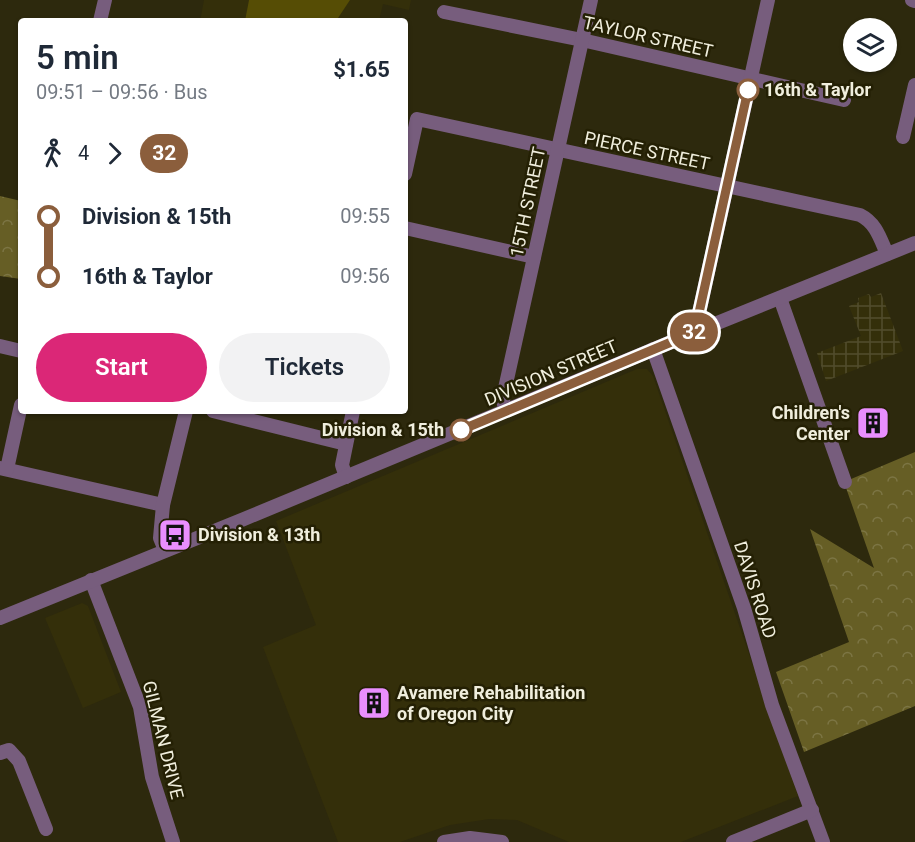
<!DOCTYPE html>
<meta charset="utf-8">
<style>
:root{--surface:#fff;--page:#f2f2f3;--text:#1f2937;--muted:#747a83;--accent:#db2777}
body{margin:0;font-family:Roboto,sans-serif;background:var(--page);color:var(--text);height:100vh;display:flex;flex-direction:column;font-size:22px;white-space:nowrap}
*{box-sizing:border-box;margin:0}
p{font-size:20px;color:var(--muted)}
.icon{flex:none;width:33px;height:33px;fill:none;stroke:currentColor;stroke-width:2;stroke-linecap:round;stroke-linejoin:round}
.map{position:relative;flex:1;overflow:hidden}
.sheet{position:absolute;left:18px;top:18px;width:390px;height:396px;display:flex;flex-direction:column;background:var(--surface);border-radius:6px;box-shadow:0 2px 4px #0004}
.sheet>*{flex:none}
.badge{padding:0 12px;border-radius:20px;font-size:21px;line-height:39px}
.fabs{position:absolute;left:843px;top:18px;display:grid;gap:12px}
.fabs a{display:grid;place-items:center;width:54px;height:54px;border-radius:50%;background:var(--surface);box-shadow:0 2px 4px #0004;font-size:30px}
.map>.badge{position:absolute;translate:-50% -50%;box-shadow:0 0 0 3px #fff}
.legs{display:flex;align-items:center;gap:9px;height:66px;padding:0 18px;font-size:20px}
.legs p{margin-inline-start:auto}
.headline{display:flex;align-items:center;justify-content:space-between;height:102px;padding:0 18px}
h1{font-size:33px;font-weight:600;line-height:45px}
.primary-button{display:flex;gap:12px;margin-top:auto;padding:12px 18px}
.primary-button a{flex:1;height:69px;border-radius:36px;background:var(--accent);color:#fff;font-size:24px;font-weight:600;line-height:69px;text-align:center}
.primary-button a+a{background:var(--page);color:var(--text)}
ul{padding:0 18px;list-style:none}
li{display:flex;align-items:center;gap:21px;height:60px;font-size:22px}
li i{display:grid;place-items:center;width:9px;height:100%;margin:0 8px;background:currentColor}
li i::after{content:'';width:15px;height:15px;margin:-8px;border:4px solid;border-radius:50%;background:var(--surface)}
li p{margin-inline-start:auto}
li:first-child i{background:linear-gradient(#0000 50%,currentColor 0)}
li:last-child i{background:linear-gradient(currentColor 50%,#0000 0)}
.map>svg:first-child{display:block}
.built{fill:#342f0a}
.industrial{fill:url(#industrial-grid)}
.forest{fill:url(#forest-crowns)}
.park{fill:#564d05}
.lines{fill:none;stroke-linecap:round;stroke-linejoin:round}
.minor{stroke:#775d7d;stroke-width:14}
.line-1-casing{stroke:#fff;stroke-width:14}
.line-1{stroke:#8b5e3c;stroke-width:9}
.stop-1-dot{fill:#fff;stroke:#8b5e3c;stroke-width:3}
.labels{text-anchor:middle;stroke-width:5;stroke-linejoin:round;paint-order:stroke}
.street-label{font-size:18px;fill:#f0eedd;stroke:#242004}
.stop-label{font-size:18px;font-weight:bold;fill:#f0eedd;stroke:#242004;text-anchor:start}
.poi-label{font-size:18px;font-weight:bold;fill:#f0eedd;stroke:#242004;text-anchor:start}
</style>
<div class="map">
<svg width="915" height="842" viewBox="0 0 915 842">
<defs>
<pattern id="industrial-grid" width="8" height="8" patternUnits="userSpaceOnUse" patternTransform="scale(1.5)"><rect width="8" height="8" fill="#342f0a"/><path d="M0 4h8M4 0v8" fill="none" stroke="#524d2d"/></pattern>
<pattern id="forest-crowns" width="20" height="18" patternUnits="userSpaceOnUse" patternTransform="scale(1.5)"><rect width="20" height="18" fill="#665e25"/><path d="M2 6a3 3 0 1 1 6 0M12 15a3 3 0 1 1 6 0" fill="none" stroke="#7c7544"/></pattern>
</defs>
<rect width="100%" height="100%" fill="#2d290d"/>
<g class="built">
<polygon points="204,0 411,0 409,10 383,4 379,21 200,21"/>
<polygon points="637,369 647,369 653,376 798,796 681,842 569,842 517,820 489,819 450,825 400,842 338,842 263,647 316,625 276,521"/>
<polygon points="82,603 88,606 121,692 83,708 45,618"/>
</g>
<polygon class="industrial" points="881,293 903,351 826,381 817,353 861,336 849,306 859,302 858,298 869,294 871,297"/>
<g class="forest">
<polygon points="0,196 21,201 21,279 0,276"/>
<polygon points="915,452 915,706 804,752 776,672 849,642 810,529 874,568 844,482"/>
</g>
<polygon class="park" points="249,0 350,0 336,21 245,21"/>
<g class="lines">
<g class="minor">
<polyline points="912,0 915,1"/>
<polyline points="444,12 582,40 844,100"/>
<polyline points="100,21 105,0"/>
<polyline points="903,137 915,85"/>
<path d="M405 174 417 119 860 215C876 223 880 238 887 254"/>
<polyline points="405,228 534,257"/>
<polyline points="780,298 845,482"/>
<polyline points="700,330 697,322 768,0"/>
<polyline points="0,346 21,351"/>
<polyline points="653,349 744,608 772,705 823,842"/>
<polyline points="213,411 346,444"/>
<polyline points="506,411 503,401 504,393 591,0"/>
<polyline points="0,468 163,505"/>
<polyline points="7,469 21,405"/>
<polyline points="346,477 342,465 353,411"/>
<polyline points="165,550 160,538 163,505 186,411"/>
<polyline points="91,580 140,707 152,777 173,842"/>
<polyline points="0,618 244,519 700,330 915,243"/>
<polyline points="0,753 9,750 19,761 46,829"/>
<polyline points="444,842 470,838 502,842"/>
<polyline points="733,842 812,810"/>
</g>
</g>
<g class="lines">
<g class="line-1-casing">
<polyline id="line-1" points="461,430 700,330 697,322 748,90"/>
</g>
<use href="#line-1" class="line-1"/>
</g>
<defs>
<g id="building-square" transform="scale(1.725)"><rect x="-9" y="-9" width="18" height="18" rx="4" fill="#e98efe" stroke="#242004"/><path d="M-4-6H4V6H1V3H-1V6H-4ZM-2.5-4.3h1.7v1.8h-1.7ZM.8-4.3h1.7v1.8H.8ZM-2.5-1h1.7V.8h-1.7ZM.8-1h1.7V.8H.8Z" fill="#111"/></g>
<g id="bus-square" transform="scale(1.725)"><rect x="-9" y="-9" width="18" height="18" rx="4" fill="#e98efe" stroke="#242004"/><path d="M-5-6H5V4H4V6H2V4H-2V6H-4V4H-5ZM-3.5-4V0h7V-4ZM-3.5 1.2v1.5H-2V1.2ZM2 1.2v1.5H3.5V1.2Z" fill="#111"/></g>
</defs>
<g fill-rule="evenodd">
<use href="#building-square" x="873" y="423"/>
<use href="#bus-square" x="175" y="535"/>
<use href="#building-square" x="374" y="703"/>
</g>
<g class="stop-1-dot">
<circle cx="748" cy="90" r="10"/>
<circle cx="461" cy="430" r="10"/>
</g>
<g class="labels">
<g class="street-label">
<text transform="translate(648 37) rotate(13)" y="6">TAYLOR STREET</text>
<text transform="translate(647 151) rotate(12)" y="6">PIERCE STREET</text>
<text transform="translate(528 202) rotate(-78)" y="6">15TH STREET</text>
<text transform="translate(551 373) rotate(-23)" y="6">DIVISION STREET</text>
<text transform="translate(755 590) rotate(72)" y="6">DAVIS ROAD</text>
<text transform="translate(163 740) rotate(76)" y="6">GILMAN DRIVE</text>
</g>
<g class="stop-label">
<text x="764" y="96">16th &amp; Taylor</text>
<text x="444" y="436" text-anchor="end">Division &amp; 15th</text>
</g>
<g class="poi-label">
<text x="850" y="419" text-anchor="end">Children's<tspan x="850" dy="21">Center</tspan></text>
<text x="198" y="541">Division &amp; 13th</text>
<text x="397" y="699">Avamere Rehabilitation<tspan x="397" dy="21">of Oregon City</tspan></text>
</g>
</g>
</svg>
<div class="fabs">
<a><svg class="icon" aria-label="layers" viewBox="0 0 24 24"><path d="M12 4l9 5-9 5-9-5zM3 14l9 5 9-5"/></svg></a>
</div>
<b class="badge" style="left:694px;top:332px;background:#8b5e3c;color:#fff">32</b>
<section class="sheet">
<div class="headline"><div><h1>5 min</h1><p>09:51 – 09:56 · Bus</p></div><b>$1.65</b></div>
<div class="legs"><svg class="icon" aria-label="walk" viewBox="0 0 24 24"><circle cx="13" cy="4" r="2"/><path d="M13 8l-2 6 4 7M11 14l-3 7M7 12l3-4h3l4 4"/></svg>4<svg class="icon" aria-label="forward" viewBox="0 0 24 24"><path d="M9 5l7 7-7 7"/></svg><b class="badge" style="background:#8b5e3c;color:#fff">32</b></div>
<ul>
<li><i style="color:#8b5e3c"></i><b>Division &amp; 15th</b><p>09:55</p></li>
<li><i style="color:#8b5e3c"></i><b>16th &amp; Taylor</b><p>09:56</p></li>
</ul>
<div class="primary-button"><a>Start</a><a>Tickets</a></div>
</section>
</div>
